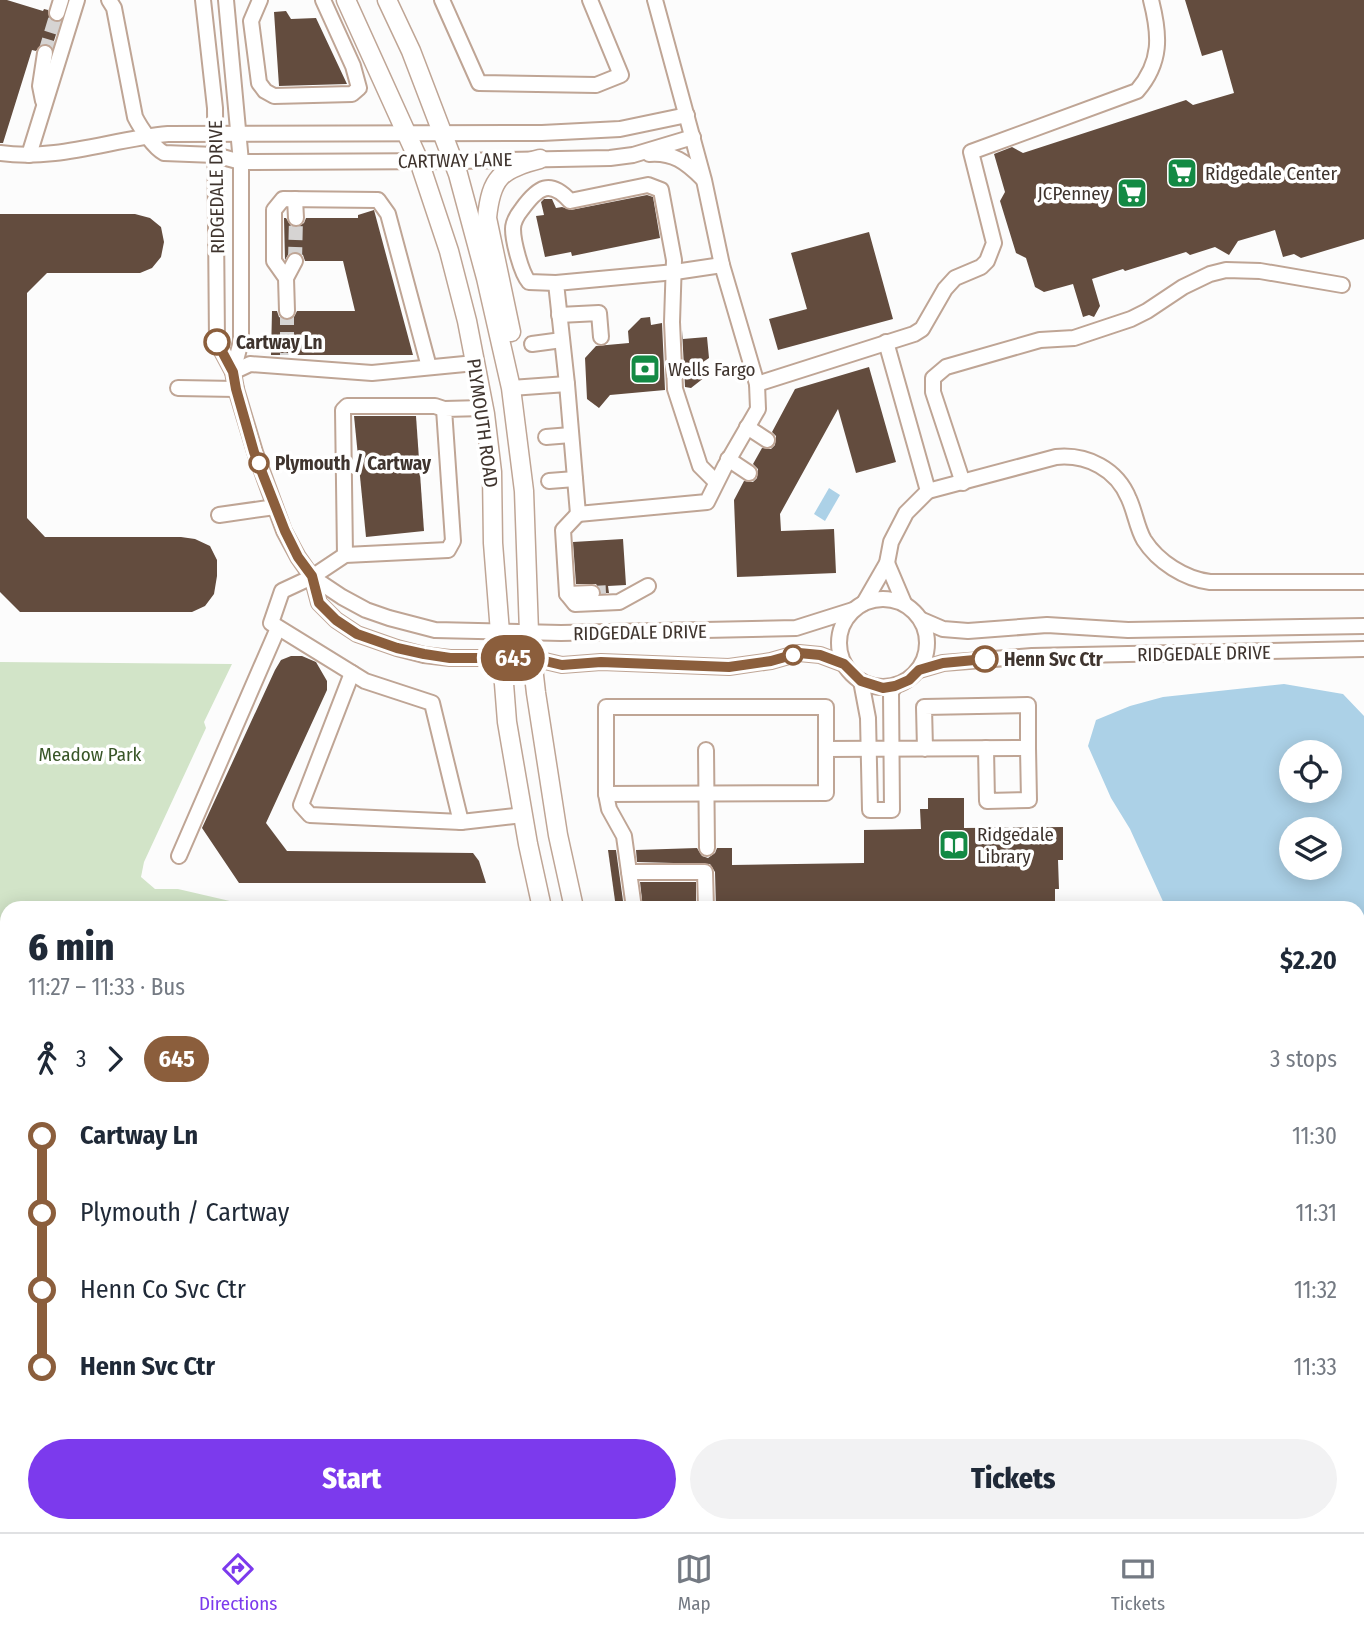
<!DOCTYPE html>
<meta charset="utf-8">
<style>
:root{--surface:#fff;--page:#f2f2f3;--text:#1f2937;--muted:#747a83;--line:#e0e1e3;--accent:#7c3aed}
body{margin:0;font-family:"Fira Sans Condensed",sans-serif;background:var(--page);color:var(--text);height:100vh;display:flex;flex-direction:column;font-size:26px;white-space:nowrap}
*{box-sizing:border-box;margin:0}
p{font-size:23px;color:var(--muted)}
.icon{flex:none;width:38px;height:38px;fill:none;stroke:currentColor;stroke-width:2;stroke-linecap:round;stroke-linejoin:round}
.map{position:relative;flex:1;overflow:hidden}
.side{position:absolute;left:0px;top:901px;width:1365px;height:632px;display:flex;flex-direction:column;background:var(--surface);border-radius:21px 21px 0 0;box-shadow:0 4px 18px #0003}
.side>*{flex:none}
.badge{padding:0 14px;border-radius:23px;font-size:24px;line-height:46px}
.buttons{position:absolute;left:1279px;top:740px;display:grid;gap:14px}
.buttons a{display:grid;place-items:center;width:63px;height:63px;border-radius:50%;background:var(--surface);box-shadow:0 4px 18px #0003;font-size:35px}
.map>.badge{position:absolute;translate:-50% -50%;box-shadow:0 0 0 4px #fff}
.legs{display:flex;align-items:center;gap:10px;height:77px;padding:0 28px;font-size:23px}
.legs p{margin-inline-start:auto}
.summary{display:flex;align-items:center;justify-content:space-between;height:119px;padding:0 28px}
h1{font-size:38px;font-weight:800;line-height:52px}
.button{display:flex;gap:14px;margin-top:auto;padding:14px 28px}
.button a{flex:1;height:80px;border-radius:42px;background:var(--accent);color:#fff;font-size:28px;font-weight:800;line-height:80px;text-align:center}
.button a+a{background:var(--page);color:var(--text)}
ul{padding:0 28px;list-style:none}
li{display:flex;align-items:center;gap:24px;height:77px;font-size:26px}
li i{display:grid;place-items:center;width:10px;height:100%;margin:0 9px;background:currentColor}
li i::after{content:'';width:18px;height:18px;margin:-9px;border:5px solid;border-radius:50%;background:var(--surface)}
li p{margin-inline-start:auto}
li:first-child i{background:linear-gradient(#0000 50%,currentColor 0)}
li:last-child i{background:linear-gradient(currentColor 50%,#0000 0)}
.dock{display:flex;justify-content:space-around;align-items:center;height:98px;border-top:2px solid var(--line);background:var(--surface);font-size:19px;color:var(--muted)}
.dock a{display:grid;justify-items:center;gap:4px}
.dock .selected{color:var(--accent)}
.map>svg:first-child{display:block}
.green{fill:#d2e4c8}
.water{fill:#acd1e7;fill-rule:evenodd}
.building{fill:#634c3e}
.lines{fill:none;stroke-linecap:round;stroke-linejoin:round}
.minor-tunnel{stroke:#d6d4d3;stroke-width:14;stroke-dasharray:14 7;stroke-linecap:butt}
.minor-casing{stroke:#bfa595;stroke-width:18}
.major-casing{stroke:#bfa595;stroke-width:21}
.minor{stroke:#fff;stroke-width:14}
.major{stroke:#fff;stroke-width:18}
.line-1-casing{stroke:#fff;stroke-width:16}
.line-1{stroke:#8b5e3c;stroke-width:10}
.stop-1-dot{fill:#fff;stroke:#8b5e3c;stroke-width:3.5}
.labels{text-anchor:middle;stroke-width:7;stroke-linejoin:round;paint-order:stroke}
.street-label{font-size:19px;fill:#3f342e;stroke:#fff}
.poi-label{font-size:19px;fill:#3f342e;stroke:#fff;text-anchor:start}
.stop-label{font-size:19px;font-weight:bold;fill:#3f342e;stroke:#fff;text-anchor:start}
.park-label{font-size:19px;fill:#385527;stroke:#fff}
</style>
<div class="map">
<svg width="1364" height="1532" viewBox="0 0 1364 1532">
<rect width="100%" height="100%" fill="#fcfcfc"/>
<g class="green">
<polygon points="0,662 232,664 204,722 206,728 144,862 141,877 155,889 178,889 247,905 249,908 7,908 7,1277 0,1278"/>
<polygon points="0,1343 7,1343 7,1403 0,1401"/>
<polygon points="0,1468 7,1469 7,1526 63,1526 67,1532 0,1532"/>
<polygon points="206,1526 306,1526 300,1532 214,1532"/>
</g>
<g class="water">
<polygon points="829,488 840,495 825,521 814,514"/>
<path d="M1284 684 1343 694 1364 716V971L1358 975V908H1166L1130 829 1111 798 1088 746 1096 720 1130 706 1163 697ZM1292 752H1330V791H1292ZM1292 830H1330V868H1292Z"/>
</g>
<g class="building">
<polygon points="0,0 7,0 43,11 44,9 48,10 50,20 60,22 52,47 42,44 36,51 32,50 3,143 0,143"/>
<polygon points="1185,0 1364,0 1364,239 1301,258 1294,254 1283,257 1275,230 1238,241 1229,255 1215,247 1190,255 1186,252 1125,271 1123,269 1092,279 1100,306 1094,317 1089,315 1083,317 1073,284 1044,292 1035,287 1026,258 1016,253 1000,201 1005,192 994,154 1012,147 1023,153 1186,100 1193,105 1234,93 1222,50 1202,56"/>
<polygon points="286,11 291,19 316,18 347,84 279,86 274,12"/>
<polygon points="647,195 653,197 660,238 572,256 571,252 545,257 536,216 544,215 541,202 544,199 552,199 556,208 562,207 571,210"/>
<polygon points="374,210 413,355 271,355 272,311 277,311 279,317 287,321 293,319 297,311 355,311 343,261 305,261 303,255 295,251 289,253 285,260 284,218 286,218 291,226 297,227 304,223 306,218 358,218 358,215"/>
<polygon points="0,214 135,214 150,218 161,227 164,242 161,257 152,268 140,273 47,273 27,293 27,518 45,537 181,537 195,539 210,546 217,560 217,576 214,594 205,606 192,612 20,612 0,592"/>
<polygon points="869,232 893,319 778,350 769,319 807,309 791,253"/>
<polygon points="650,317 651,325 662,323 665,390 610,395 599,408 587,399 585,358 596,346 629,343 628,331 641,318"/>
<polygon points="682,330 683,339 707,337 709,358 703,362 705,377 691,388 685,387"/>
<polygon points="869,367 896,462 856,473 838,409 780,514 781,531 834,529 836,573 737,577 734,500 744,481 753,482 757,478 758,469 753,464 762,448 771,449 775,445 776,436 772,432 795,389"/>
<polygon points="354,416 416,416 424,531 366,537"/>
<polygon points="623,539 626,585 608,586 609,593 602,593 596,584 576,584 573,542"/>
<polygon points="291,656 302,656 316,662 327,681 327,690 266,823 287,851 473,853 479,861 486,883 239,883 202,828 275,670 281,660"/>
<polygon points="928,798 964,798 964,828 1063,827 1063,860 1058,860 1059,889 1055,889 1055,908 716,908 715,872 710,864 637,862 636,850 697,848 702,856 708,858 715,853 717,848 732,848 732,865 864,863 864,830 921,829 920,809 928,809"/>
<polygon points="608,850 616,850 624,908 616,908"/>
<polygon points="640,882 696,882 696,908 643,908"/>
</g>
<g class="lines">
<g class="minor-tunnel">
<polyline points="45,53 57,13"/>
<polyline points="295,261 296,218"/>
<polyline points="287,311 287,355"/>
<polyline points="592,593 609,592"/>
</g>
<g class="minor-casing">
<g id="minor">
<path d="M109 0 114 8 135 117C140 127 154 148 164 153L215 155 241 162 454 161 610 158 633 155 693 137"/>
<polyline points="203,0 215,108 217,342 233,372 236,389 255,452 284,531 298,557 312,577 342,597 366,610 389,618 435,630 561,633 796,628 853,610"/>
<polyline points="226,0 241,162 241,341 233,372"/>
<polyline points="260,0 251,21 259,83 265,91 274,96 352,94 359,88 353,66 323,0"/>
<polyline points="442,0 479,83 596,85 621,75 590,0"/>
<polyline points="57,13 61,0"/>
<polyline points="43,101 40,86 45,53"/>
<path d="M0 153C58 161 112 139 168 134L542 133 620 129 687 115"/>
<path d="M649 154C673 152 686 162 703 179"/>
<polyline points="29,155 77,0"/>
<polyline points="295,199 296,218"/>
<polyline points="286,278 295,261"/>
<path d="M556 283 529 282C521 273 513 241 513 229 513 222 518 214 522 209 538 187 550 179 570 201L648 185 661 190 674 260 672 322 675 389 700 466 716 482"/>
<polyline points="287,311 286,278 274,261 274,210 283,199 378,200 388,214 429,367"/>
<polyline points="559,315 599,313 601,337"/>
<path d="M886 342 928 491 1056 457C1087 454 1117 469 1129 499 1135 512 1137 528 1144 540 1158 562 1185 579 1210 582H1364"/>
<polyline points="532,344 562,340"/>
<polyline points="233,372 250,364 372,373 475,363"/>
<polyline points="567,384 556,283 675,272 722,265"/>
<path d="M757 384 914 334 922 329 945 289 955 278 981 267 987 261 994 243 971 152 1137 91C1162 62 1160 35 1151 0"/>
<polyline points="178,388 236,389"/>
<polyline points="511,388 567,384 578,514 707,502 725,466 758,409 757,384 722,265 704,180 655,0"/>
<polyline points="484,408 444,409 453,541 448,550 345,555 312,577 282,591 271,623 365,681 432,703 461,822 523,815"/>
<polyline points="747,427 767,440"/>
<polyline points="546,437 571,435"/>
<polyline points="728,459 749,473"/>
<polyline points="549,481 575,479"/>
<polyline points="963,483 933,392 933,378 946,367 1040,340 1074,338 1131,319 1147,311 1183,287 1210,274 1226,270 1260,271 1342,285"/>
<polyline points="578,514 563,530 567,594 575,604 619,602 648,586"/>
<polyline points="219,515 275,507"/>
<polyline points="345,555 343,410 347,406 435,406 444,409"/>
<polyline points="887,563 904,603"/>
<polyline points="312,577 319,603 336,620 357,634 397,648 424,655 450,658 532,658 562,665 601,662 729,667 771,661 799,653 820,655 844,664"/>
<polyline points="567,594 592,593"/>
<circle cx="883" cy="643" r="44"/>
<polyline points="864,603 887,563 891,542 906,513 928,491"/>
<polyline points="922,620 943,629 968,631 1047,625 1128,630 1364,626"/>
<polyline points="919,670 943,663 1032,656 1364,649"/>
<polyline points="352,673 301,805 310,815 461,822"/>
<polyline points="861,681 868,718 870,810 892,810 891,692 895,686"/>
<polyline points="986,748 987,801 1029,800 1028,748"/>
<path d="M826 749V793L606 794V707H826V749C894 749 961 748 1028 748V705L924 707 925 749"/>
<polyline points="706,750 707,848"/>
<polyline points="606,794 609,809 624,836 634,908"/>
<polyline points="179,856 278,628"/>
<polyline points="629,872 705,872 706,908"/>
<polyline points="1358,1431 1364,1427"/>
<polyline points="186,1526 190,1532"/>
<polyline points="782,1532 783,1526"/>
<polyline points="811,1532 811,1526"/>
<polyline points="978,1532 1003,1526"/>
<polyline points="1308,1532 1308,1526"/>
</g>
</g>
<g class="major-casing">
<g id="major">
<polyline points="346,0 419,161 449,251 467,321 485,414 492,472 493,543 507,722 528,844 542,908"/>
<polyline points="387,0 411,51 458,174 486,278 511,388 524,491 529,632 536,693 558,835 574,908"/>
<path d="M511 332 487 218C491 177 501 169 540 159"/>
<polyline points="549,1532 550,1526"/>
</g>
</g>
<use href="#minor" class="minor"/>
<use href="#major" class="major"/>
</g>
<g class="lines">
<g class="line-1-casing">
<polyline id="line-1" points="217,342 233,372 236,389 254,452 285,531 298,557 312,576 319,603 336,620 357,634 397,648 424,654 450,658 532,658 562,665 601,662 729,667 771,661 799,653 820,655 844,664 861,681 883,688 895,686 909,680 919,670 943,663 985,659"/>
</g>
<use href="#line-1" class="line-1"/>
</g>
<defs>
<g id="supermarket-square" transform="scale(1.575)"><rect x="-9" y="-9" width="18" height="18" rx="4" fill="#138a44" stroke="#fff"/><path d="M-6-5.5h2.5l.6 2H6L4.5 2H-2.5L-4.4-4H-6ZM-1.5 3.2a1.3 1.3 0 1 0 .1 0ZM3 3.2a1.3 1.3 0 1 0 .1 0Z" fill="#fff"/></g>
<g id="bank-square" transform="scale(1.575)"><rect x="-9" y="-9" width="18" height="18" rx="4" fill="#138a44" stroke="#fff"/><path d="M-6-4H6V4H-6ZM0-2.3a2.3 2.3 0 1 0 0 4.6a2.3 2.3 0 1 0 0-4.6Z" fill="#fff"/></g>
<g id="library-square" transform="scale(1.575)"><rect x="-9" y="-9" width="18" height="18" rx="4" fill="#138a44" stroke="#fff"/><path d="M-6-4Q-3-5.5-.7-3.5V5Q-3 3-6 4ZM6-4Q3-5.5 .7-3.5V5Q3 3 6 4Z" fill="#fff"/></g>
</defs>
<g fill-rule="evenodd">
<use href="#supermarket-square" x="1182" y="173"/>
<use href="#supermarket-square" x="1132" y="193"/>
<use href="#bank-square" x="645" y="369"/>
<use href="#library-square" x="954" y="845"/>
</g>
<g class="stop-1-dot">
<circle cx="217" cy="342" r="12"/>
<circle cx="259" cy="463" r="9"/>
<circle cx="793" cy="655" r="9"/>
<circle cx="985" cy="659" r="12"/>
</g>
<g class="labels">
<g class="street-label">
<text transform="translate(455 160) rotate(-1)" y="7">CARTWAY LANE</text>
<text transform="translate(216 187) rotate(-91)" y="7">RIDGEDALE DRIVE</text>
<text transform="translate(483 423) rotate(82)" y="7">PLYMOUTH ROAD</text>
<text transform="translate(640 632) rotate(-1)" y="7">RIDGEDALE DRIVE</text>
<text transform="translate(1204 653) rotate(-1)" y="7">RIDGEDALE DRIVE</text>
</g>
<g class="poi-label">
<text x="1205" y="180">Ridgedale Center</text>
<text x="1109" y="200" text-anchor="end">JCPenney</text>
<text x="668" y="376">Wells Fargo</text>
<text x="977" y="841">Ridgedale<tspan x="977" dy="22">Library</tspan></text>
</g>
<g class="stop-label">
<text x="236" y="349">Cartway Ln</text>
<text x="275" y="470">Plymouth / Cartway</text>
<text x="1004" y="666">Henn Svc Ctr</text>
</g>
<g class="park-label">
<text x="90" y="761">Meadow Park</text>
</g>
</g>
</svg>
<div class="buttons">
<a><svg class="icon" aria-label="locate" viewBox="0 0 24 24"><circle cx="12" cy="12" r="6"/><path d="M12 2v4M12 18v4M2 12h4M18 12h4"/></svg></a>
<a><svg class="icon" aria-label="layers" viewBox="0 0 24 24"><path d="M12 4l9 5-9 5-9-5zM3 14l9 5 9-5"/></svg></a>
</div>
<b class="badge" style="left:513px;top:658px;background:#8b5e3c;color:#fff">645</b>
<section class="side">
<div class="summary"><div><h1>6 min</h1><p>11:27 – 11:33 · Bus</p></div><b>$2.20</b></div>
<div class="legs"><svg class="icon" aria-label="walk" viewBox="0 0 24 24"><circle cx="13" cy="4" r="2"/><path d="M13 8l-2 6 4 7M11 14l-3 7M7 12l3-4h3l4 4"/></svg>3<svg class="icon" aria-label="forward" viewBox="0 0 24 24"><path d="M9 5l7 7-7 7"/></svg><b class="badge" style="background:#8b5e3c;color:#fff">645</b><p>3 stops</p></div>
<ul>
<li><i style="color:#8b5e3c"></i><b>Cartway Ln</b><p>11:30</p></li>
<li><i style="color:#8b5e3c"></i><span>Plymouth / Cartway</span><p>11:31</p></li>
<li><i style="color:#8b5e3c"></i><span>Henn Co Svc Ctr</span><p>11:32</p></li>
<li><i style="color:#8b5e3c"></i><b>Henn Svc Ctr</b><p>11:33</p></li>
</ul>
<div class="button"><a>Start</a><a>Tickets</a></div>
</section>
</div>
<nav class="dock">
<a class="selected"><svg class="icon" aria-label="directions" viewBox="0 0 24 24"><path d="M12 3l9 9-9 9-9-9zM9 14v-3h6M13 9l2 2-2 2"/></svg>Directions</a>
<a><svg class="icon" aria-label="map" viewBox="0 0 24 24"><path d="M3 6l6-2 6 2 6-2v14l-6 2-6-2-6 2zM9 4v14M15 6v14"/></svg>Map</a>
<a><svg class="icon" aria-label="tickets" viewBox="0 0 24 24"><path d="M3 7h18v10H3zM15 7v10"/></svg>Tickets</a>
</nav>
